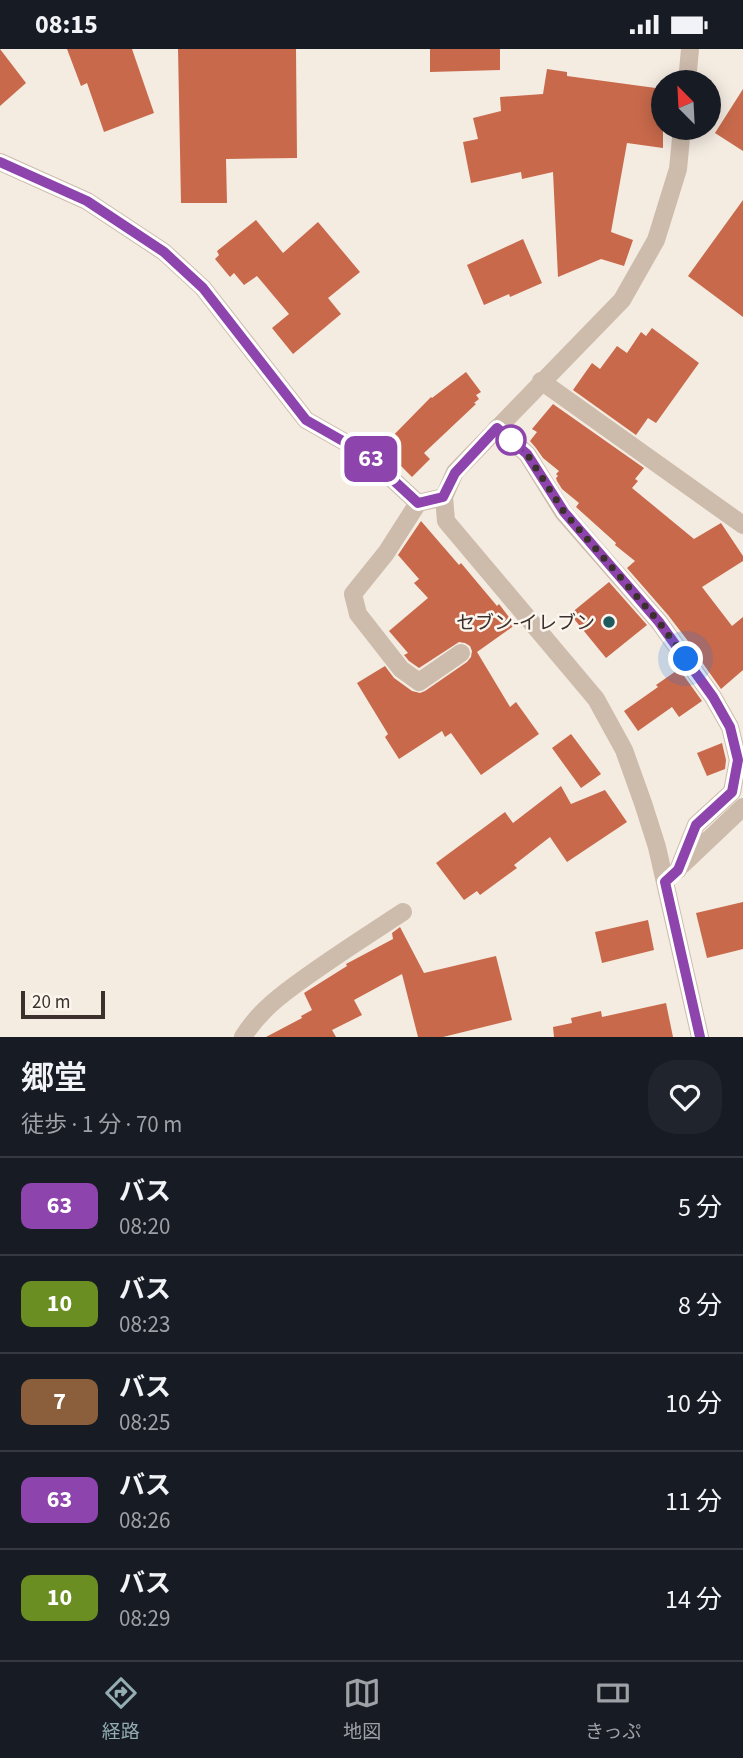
<!DOCTYPE html>
<html lang="ja">
<meta charset="utf-8">
<style>
:root{--surface:#171b24;--page:#20242c;--text:#f1f3f6;--muted:#9ea1a6;--line:#363941;--accent:#92aeb2}
body{margin:0;font-family:"Source Sans 3","Noto Sans JP",sans-serif;background:var(--page);color:var(--text);height:100vh;display:flex;flex-direction:column;font-size:26px;white-space:nowrap}
*{box-sizing:border-box;margin:0}
p{font-size:23px;color:var(--muted)}
.icon{flex:none;width:38px;height:38px;fill:none;stroke:currentColor;stroke-width:2;stroke-linecap:round;stroke-linejoin:round}
.map{position:relative;height:988px;overflow:hidden}
.panel{display:flex;flex-direction:column;background:var(--surface);flex:1}
.panel>*{flex:none}
.badge{padding:0 14px;border-radius:10px;font-size:24px;line-height:46px}
.needle{width:46px;rotate:336deg}
.tools{position:absolute;left:651px;top:21px;display:grid;gap:14px}
.tools a{display:grid;place-items:center;width:70px;height:70px;border-radius:50%;background:var(--surface);box-shadow:0 4px 18px #0003;font-size:35px}
.scale{position:absolute;left:21px;bottom:18px;width:84px;box-sizing:border-box;padding-left:7px;border:4px solid #3b302b;border-top:0;font-size:19px;line-height:24px;white-space:nowrap;color:#3b302b;-webkit-text-stroke:5px #fbf5ee;paint-order:stroke}
.you{position:absolute;width:35px;height:35px;margin:-18px;border:5px solid #fff;border-radius:50%;background:#1a73e8;box-shadow:0 0 0 10px #1a73e833}
.map>.badge{position:absolute;translate:-50% -50%;box-shadow:0 0 0 4px #fff}
.round{display:grid;place-items:center;flex:none;width:74px;height:74px;border-radius:28px;background:var(--page)}
.overview{display:flex;align-items:center;justify-content:space-between;height:119px;padding:0 21px}
h1{font-size:33px;font-weight:600;line-height:52px}
ul{padding:0;list-style:none}
li{display:flex;align-items:center;gap:21px;height:98px;padding:0 21px;border-top:2px solid var(--line)}
li div{flex:1}
li b{display:block;font-size:26px}
li em{font-style:normal}
li .badge{min-width:77px;font-weight:700;text-align:center}
.status{display:flex;justify-content:space-between;align-items:center;height:49px;padding:0 35px;background:var(--surface);direction:ltr}
.status svg{height:19px;fill:currentColor}
.tabs{display:flex;justify-content:space-around;align-items:center;height:98px;border-top:2px solid var(--line);background:var(--surface);font-size:19px;color:var(--muted)}
.tabs a{display:grid;justify-items:center;gap:4px}
.tabs .active{color:var(--accent)}
.map>svg:first-child{display:block}
.building{fill:#c8694b}
.lines{fill:none;stroke-linecap:round;stroke-linejoin:round}
.minor{stroke:#cdbbac;stroke-width:18}
.line-casing{stroke:#fff;stroke-width:16}
.line{stroke:#8e44ad;stroke-width:10}
.walk{stroke:#3b302b;stroke-width:7;stroke-dasharray:0 12.6}
.stop-dot{fill:#fff;stroke:#8e44ad;stroke-width:3.5}
.poi-dot{fill:#1f5a5e;stroke:#fbf5ee;stroke-width:2.5}
.labels{text-anchor:middle;stroke-width:5;stroke-linejoin:round;paint-order:stroke}
.poi-label{font-size:19px;fill:#3b302b;stroke:#fbf5ee;text-anchor:end}
</style>
<div class="status"><b>08:15</b><svg viewBox="0 0 49 12"><path d="M0 12V9h3v3zM5 12V6h3v6zM10 12V3h3v9zM15 12V0h3v12zM26 1h20v11H26zM47 4h2v5h-2z"/></svg></div>
<div class="map">
<svg width="743" height="988" viewBox="0 0 743 988">
<rect width="100%" height="100%" fill="#f4ebe1"/>
<g class="building">
<polygon points="0,0 26,34 0,57"/>
<polygon points="67,0 132,0 154,64 104,83 87,34 81,37"/>
<polygon points="178,0 296,0 297,109 226,110 227,154 181,154"/>
<polygon points="430,0 500,0 500,21 430,23"/>
<polygon points="547,20 567,23 567,27 663,40 663,99 627,94 611,183 633,191 624,217 601,210 558,228 553,123 522,130 521,123 471,134 463,93 478,90 473,69 501,62 500,48 543,45"/>
<polygon points="743,40 743,102 715,84"/>
<polygon points="743,151 743,268 688,227"/>
<polygon points="256,171 283,204 318,173 360,223 328,249 341,265 293,305 272,279 289,265 257,227 244,236 234,224 230,228 215,210 219,206 217,202"/>
<polygon points="523,190 542,234 510,248 509,245 484,256 467,216"/>
<polygon points="652,279 699,314 656,374 648,369 636,386 573,341 592,314 600,320 617,297 627,304 641,283 646,287"/>
<polygon points="466,323 481,343 476,346 479,350 474,354 476,355 424,404 430,410 412,428 382,398 431,348 432,349"/>
<polygon points="553,355 644,419 635,430 638,432 632,439 694,490 721,474 743,507 743,512 702,538 732,577 743,568 743,621 721,640 697,606 698,605 668,566 627,519 635,512 615,496 616,494 576,458 579,454 562,440 557,432 556,429 558,427 556,425 559,422 543,409 536,399 530,392 537,383 532,380"/>
<polygon points="421,472 459,516 461,514 497,557 499,555 515,576 477,603 510,658 516,653 539,685 481,726 451,684 445,688 442,682 399,710 385,688 388,685 357,634 385,617 394,629 412,642 420,644 425,642 467,613 471,608 472,602 470,597 465,594 459,593 419,619 409,612 404,606 408,604 389,582 428,549 414,534 419,530 398,506"/>
<polygon points="609,533 647,576 606,609 570,565"/>
<polygon points="679,620 702,652 679,668 672,658 638,682 624,662 658,638 656,636"/>
<polygon points="571,685 601,725 581,739 552,699"/>
<polygon points="722,694 726,711 725,720 707,727 697,704"/>
<polygon points="561,737 571,755 605,741 627,773 567,813 550,788 514,816 517,819 480,846 477,842 464,851 436,814 505,763 513,774"/>
<polygon points="743,853 743,900 707,909 696,864"/>
<polygon points="648,871 654,901 602,914 595,883"/>
<polygon points="400,878 424,924 496,907 512,971 443,988 418,988 402,925 354,951 362,966 332,981 336,988 266,988 302,969 301,967 312,961 304,944 347,917 346,915 393,890 392,884"/>
<polygon points="666,954 673,988 554,988 553,978 572,974 571,969 601,962 602,968"/>
</g>
<g class="lines">
<g class="minor">
<polyline points="687,33 690,0"/>
<polyline points="682,79 678,120 656,191 622,251 455,423 444,448 446,472 596,650 624,701 643,754 657,798 700,988"/>
<polyline points="0,113 87,152 164,203 203,239 306,371 364,404 418,454 444,448"/>
<polyline points="541,332 743,476"/>
<polyline points="497,379 527,405 563,463 659,573 713,648 730,678 738,711 732,743 696,776 678,821"/>
<polyline points="418,454 386,504 353,545 358,565 401,620 419,633 461,604"/>
<polyline points="682,816 743,758"/>
<path d="M243 988C259 962 282 945 306 928 338 905 371 884 403 863"/>
</g>
</g>
<g class="lines">
<g class="line-casing">
<polyline id="line" points="0,113 87,152 164,203 203,239 306,371 364,404 418,454 443,448 455,424 497,379 527,405 564,463 659,573 713,648 730,678 738,711 732,743 696,776 678,821 665,833 700,988"/>
</g>
<use href="#line" class="line"/>
<polyline class="walk" points="511,391 527,405 564,463 659,573 686,610"/>
</g>
<circle class="stop-dot" cx="511" cy="391" r="14"/>
<circle class="poi-dot" cx="609" cy="573" r="7"/>
<g class="labels">
<g class="poi-label">
<text x="595" y="580">セブン-イレブン</text>
</g>
</g>
</svg>
<div class="tools">
<a><svg class="needle" viewBox="-14 -14 28 28"><path d="M0-13l5 13h-10z" fill="#e53935"/><path d="M0 13l5-13h-10z" fill="#9ea1a6"/></svg></a>
</div>
<div class="scale">20 m</div>
<div class="you" style="left:686px;top:610px"></div>
<b class="badge" style="left:371px;top:410px;background:#8e44ad;color:#fff">63</b>
</div>
<section class="panel">
<div class="overview"><div><h1>郷堂</h1><p>徒歩 · 1 分 · 70 m</p></div><a class="round"><svg class="icon" aria-label="heart" viewBox="0 0 24 24"><path d="M12 20l-8-8c-3-5 5-10 8-4 3-6 11-1 8 4z"/></svg></a></div>
<ul>
<li><span class="badge" style="background:#8e44ad;color:#fff">63</span><div><b>バス</b><p>08:20</p></div><em>5 分</em></li>
<li><span class="badge" style="background:#6b8e23;color:#fff">10</span><div><b>バス</b><p>08:23</p></div><em>8 分</em></li>
<li><span class="badge" style="background:#8b5e3c;color:#fff">7</span><div><b>バス</b><p>08:25</p></div><em>10 分</em></li>
<li><span class="badge" style="background:#8e44ad;color:#fff">63</span><div><b>バス</b><p>08:26</p></div><em>11 分</em></li>
<li><span class="badge" style="background:#6b8e23;color:#fff">10</span><div><b>バス</b><p>08:29</p></div><em>14 分</em></li>
</ul>
</section>
<nav class="tabs">
<a class="active"><svg class="icon" aria-label="directions" viewBox="0 0 24 24"><path d="M12 3l9 9-9 9-9-9zM9 14v-3h6M13 9l2 2-2 2"/></svg>経路</a>
<a><svg class="icon" aria-label="map" viewBox="0 0 24 24"><path d="M3 6l6-2 6 2 6-2v14l-6 2-6-2-6 2zM9 4v14M15 6v14"/></svg>地図</a>
<a><svg class="icon" aria-label="tickets" viewBox="0 0 24 24"><path d="M3 7h18v10H3zM15 7v10"/></svg>きっぷ</a>
</nav>
